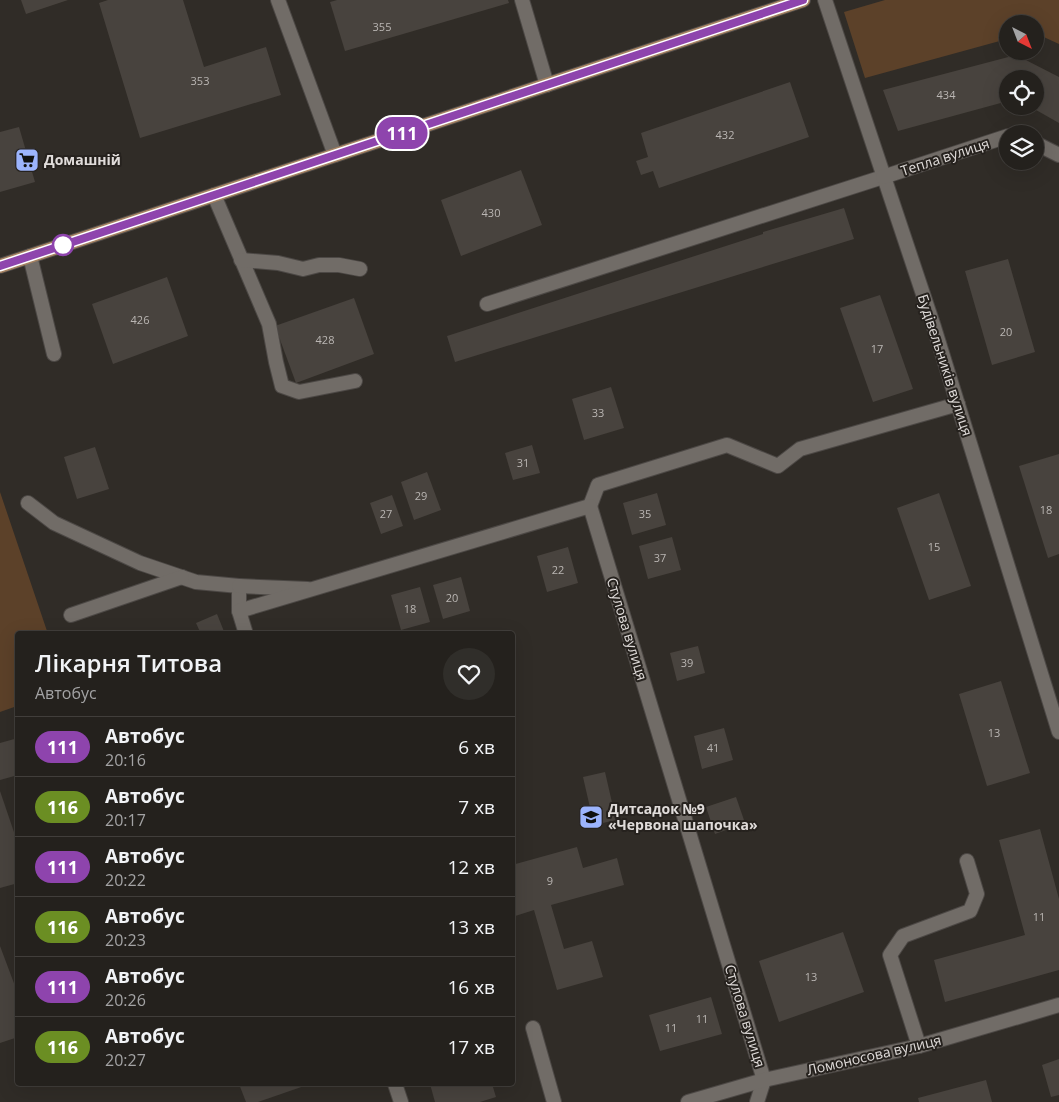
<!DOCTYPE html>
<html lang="uk">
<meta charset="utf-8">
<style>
:root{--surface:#24211d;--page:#302e2a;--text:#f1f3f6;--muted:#a3a3a4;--line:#413e3b}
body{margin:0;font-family:"Open Sans",sans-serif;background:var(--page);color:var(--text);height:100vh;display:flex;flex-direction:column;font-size:19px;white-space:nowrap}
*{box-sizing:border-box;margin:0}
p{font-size:16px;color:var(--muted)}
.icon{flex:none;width:28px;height:28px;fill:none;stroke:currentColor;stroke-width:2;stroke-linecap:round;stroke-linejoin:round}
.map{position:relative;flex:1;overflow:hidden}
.sheet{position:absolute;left:15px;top:631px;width:500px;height:455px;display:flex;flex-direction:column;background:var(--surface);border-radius:5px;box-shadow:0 5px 20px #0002,0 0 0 1px var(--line)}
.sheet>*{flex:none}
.badge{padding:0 10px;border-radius:16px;font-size:18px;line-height:32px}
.needle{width:32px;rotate:138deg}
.buttons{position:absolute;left:999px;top:15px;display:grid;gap:10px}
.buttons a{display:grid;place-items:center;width:45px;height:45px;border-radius:50%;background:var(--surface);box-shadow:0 5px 20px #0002,0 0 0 1px var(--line);font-size:25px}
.map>.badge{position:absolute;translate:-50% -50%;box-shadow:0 0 0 2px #fff}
.round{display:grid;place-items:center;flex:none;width:52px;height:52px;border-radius:26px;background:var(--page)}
.summary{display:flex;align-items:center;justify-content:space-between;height:85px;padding:0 20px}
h1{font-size:24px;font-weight:600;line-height:38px}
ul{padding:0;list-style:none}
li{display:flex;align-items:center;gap:15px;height:60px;padding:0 20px;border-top:1px solid var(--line)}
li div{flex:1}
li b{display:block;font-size:19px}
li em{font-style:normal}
li .badge{min-width:55px;font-weight:700;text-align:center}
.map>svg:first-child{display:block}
.green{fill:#5c4129}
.building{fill:#48433e}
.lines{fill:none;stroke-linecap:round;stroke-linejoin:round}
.service-casing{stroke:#4c4845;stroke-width:16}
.pedestrian-casing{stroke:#4c4845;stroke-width:16}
.minor-casing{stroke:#4c4845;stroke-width:16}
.primary-casing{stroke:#4c4845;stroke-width:16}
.service{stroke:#716c67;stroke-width:14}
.pedestrian{stroke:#716c67;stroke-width:14}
.minor{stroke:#716c67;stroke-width:14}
.primary{stroke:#a58262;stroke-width:14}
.line-casing{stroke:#fff;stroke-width:11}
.line{stroke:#8e44ad;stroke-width:8}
.stop-dot{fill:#fff;stroke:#8e44ad;stroke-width:2.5}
.labels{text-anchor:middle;stroke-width:4;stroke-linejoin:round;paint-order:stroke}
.number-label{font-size:11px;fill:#bab6b3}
.street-label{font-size:14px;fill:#e0dcda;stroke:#26221e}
.poi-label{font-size:14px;font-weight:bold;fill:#e0dcda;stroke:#26221e;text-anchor:start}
</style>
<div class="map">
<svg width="1059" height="1102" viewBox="0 0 1059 1102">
<rect width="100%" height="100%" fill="#302c27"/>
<g class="green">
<polygon points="885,0 1059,0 1059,44 1035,33 1035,24 1008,24 1007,39 865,78 844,12"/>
<polygon points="0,492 48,634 18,634 17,706 0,712"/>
</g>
<g class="building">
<polygon points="21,0 68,0 26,14"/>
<polygon points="108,0 183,0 204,67 266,47 281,95 140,138 99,3"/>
<polygon points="337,0 508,0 509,3 345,51 330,2"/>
<polygon points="1016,55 1059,77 1059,123 1029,106 1035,106 1035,79 1008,79 1008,101 898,131 883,90"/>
<polygon points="790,82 809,137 659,188 653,171 641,175 636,161 648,157 641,133"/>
<polygon points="19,127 35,182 0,192 0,132"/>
<polygon points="521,170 542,225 461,256 441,200"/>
<polygon points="844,208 854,239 455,362 447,336 763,234 763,232"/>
<polygon points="1008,259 1035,352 992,365 965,271"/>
<polygon points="167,277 188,336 113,364 92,304"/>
<polygon points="880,295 913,389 873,402 840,308"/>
<polygon points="354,298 374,354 296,383 275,326"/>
<polygon points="611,387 624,428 584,440 572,399"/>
<polygon points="532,445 540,473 513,480 505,453"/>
<polygon points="95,447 109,489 77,499 64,457"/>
<polygon points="1059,454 1059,554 1048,558 1019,466"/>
<polygon points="427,472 441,510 414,520 401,482"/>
<polygon points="657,493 666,525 632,535 623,503"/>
<polygon points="939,493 971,586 929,600 897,508"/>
<polygon points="392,495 403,526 381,534 370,503"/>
<polygon points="672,537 681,570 648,579 639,546"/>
<polygon points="568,547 578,583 547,592 537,556"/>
<polygon points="461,577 470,611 443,619 433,585"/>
<polygon points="420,587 430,622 401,630 391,595"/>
<polygon points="217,614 225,634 201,634 196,623"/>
<polygon points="698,646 705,673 677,681 670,653"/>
<polygon points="1001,681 1030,773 987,786 959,694"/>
<polygon points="724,728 733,760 702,769 694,736"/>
<polygon points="18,738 18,775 0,780 0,743"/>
<polygon points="605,772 616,820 594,825 583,777"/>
<polygon points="0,791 18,844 18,883 0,888"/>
<polygon points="736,797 745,823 715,834 706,807"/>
<polygon points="1040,829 1059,899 1059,970 945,1002 934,960 1025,935 999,840"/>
<polygon points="577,847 583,868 617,858 624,885 551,905 564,949 592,941 603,977 557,990 534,910 512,917 512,865"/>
<polygon points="843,932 864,992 779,1022 759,961"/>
<polygon points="0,946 18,994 18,1037 0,1043"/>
<polygon points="711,997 722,1034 660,1051 649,1015"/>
<polygon points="1059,1059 1059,1095 1051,1097 1042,1065"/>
<polygon points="986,1080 992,1102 919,1102 918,1098"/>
<polygon points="239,1084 310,1084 258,1102 246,1102"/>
<polygon points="430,1084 492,1084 496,1097 480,1102 435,1102"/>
</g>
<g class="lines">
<g class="service-casing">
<g id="service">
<polyline points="522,0 547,85"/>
<polyline points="214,195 269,324 276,362 282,386 299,392 355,381"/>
<polyline points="30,256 54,354"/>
<polyline points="241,260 278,263 303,269 319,265 339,265 360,269"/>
<polyline points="487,304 883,177"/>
<polyline points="28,503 54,523 140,563 196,582 239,586 239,611"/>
<polyline points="239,586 308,589"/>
<polyline points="71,615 182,577"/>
<polyline points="533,1028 554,1102"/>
<polyline points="919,1046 890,955 903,936 970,911 977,894 967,861"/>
</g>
</g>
<g class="pedestrian-casing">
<polyline id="pedestrian" points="590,506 598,485 727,445 778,466 800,449 958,404"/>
</g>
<g class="minor-casing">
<g id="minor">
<polyline points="278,0 335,155"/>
<polyline points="825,0 934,327 1059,732"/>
<polyline points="1035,143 1059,155"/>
<polyline points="883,177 1008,136"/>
<polyline points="246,634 239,611 590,506 764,1080 757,1102"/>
<polyline points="395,1084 401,1102"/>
<polyline points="688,1102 764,1080 919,1046 1059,1005"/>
</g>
</g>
<g class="primary-casing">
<polyline id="primary" points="0,266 803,0"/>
</g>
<use href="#service" class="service"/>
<use href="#pedestrian" class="pedestrian"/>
<use href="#minor" class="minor"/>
<use href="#primary" class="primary"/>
</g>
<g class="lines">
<g class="line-casing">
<polyline id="line" points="0,266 803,0"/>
</g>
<use href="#line" class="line"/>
</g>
<defs>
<g id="supermarket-square" transform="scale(1.25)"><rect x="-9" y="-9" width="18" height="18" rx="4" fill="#9cb4fd" stroke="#26221e"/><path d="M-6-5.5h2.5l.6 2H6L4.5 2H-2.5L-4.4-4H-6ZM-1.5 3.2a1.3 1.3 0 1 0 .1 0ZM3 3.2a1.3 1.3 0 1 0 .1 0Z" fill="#111"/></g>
<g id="school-square" transform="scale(1.25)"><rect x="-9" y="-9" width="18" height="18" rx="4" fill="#9cb4fd" stroke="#26221e"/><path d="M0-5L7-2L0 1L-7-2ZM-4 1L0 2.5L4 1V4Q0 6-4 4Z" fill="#111"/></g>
</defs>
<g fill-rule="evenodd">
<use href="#supermarket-square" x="27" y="160"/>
<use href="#school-square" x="591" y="817"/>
</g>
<circle class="stop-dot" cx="63" cy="245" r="10"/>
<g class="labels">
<g class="number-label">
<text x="382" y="31">355</text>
<text x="200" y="85">353</text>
<text x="946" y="99">434</text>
<text x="725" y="139">432</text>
<text x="491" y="217">430</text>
<text x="140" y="324">426</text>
<text x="1006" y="336">20</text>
<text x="325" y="344">428</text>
<text x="877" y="353">17</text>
<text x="598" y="417">33</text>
<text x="523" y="467">31</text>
<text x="421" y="500">29</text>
<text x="1046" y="514">18</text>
<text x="386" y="518">27</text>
<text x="645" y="518">35</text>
<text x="934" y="551">15</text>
<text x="660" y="562">37</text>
<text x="558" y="574">22</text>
<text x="452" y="602">20</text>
<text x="410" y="613">18</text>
<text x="687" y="667">39</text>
<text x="994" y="737">13</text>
<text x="713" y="752">41</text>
<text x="550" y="885">9</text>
<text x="1039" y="921">11</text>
<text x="811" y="981">13</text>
<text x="702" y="1023">11</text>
<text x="671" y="1032">11</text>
</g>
<g class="street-label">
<text transform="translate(945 157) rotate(-18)" y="5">Тепла вулиця</text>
<text transform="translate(945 365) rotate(72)" y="5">Будівельників вулиця</text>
<text transform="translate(627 629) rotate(73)" y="5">Стулова вулиця</text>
<text transform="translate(745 1016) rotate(73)" y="5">Стулова вулиця</text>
<text transform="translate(874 1055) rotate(-13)" y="5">Ломоносова вулиця</text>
</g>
<g class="poi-label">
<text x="44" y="165">Домашній</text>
<text x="608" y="814">Дитсадок №9<tspan x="608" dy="16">«Червона шапочка»</tspan></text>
</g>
</g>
</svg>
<div class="buttons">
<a><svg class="needle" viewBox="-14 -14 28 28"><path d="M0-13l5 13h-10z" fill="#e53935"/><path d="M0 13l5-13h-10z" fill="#a3a3a4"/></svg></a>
<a><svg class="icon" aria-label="locate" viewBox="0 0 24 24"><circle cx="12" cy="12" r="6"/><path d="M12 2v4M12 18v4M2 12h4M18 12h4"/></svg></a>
<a><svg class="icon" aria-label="layers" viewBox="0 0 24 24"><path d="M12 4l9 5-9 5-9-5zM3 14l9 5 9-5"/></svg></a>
</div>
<b class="badge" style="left:402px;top:133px;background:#8e44ad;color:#fff">111</b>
<section class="sheet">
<div class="summary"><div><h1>Лікарня Титова</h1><p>Автобус</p></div><a class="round"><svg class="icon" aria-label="heart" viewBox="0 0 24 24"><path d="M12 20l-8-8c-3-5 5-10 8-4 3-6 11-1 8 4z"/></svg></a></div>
<ul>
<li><span class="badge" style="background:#8e44ad;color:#fff">111</span><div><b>Автобус</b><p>20:16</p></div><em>6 хв</em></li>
<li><span class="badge" style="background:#6b8e23;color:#fff">116</span><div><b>Автобус</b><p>20:17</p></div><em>7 хв</em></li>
<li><span class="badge" style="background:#8e44ad;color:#fff">111</span><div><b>Автобус</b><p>20:22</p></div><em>12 хв</em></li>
<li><span class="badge" style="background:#6b8e23;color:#fff">116</span><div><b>Автобус</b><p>20:23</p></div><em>13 хв</em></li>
<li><span class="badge" style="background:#8e44ad;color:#fff">111</span><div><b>Автобус</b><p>20:26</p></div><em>16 хв</em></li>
<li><span class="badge" style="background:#6b8e23;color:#fff">116</span><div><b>Автобус</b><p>20:27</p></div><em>17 хв</em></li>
</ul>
</section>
</div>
